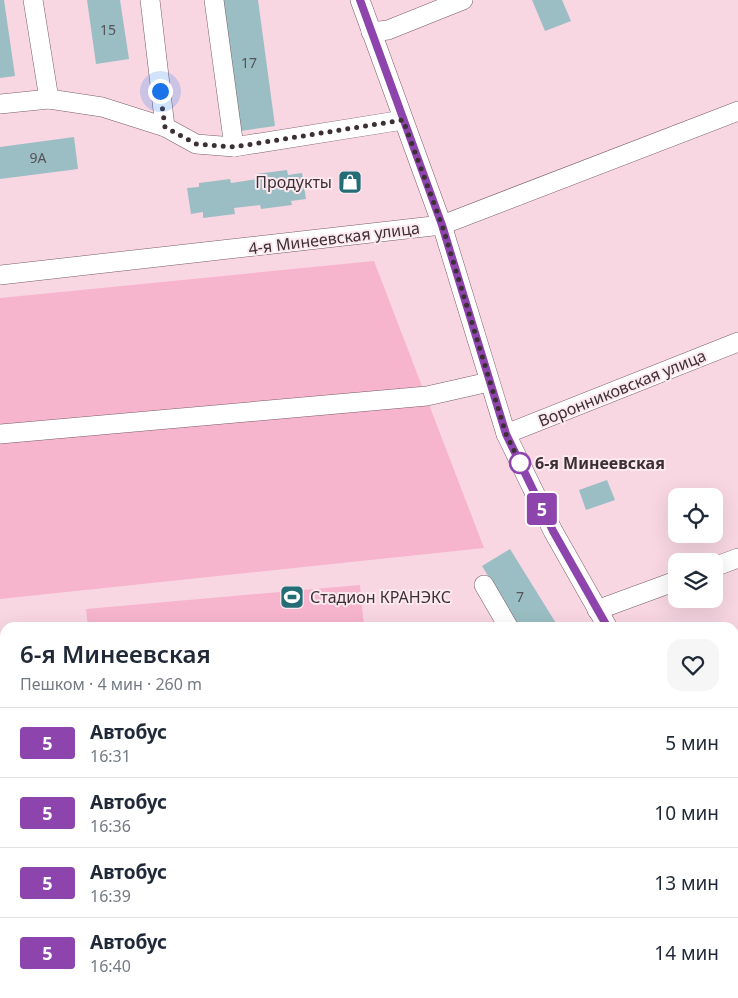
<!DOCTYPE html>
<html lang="ru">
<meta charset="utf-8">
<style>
:root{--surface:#fff;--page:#f6f6f7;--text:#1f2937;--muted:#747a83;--line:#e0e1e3}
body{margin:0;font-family:"Noto Sans",sans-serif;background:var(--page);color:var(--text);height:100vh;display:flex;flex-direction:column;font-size:19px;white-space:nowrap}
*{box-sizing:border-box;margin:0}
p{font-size:16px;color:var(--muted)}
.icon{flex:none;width:28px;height:28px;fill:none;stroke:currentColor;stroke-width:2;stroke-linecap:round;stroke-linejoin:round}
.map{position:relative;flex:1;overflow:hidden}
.sheet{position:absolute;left:0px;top:622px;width:739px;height:376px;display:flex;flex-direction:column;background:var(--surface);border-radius:15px 15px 0 0;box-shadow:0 5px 20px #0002}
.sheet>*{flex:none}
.badge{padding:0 10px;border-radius:4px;font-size:18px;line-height:32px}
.controls{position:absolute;left:668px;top:488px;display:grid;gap:10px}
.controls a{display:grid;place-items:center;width:55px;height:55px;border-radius:10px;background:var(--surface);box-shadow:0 5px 20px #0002;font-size:25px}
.you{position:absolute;width:25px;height:25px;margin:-12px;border:4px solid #fff;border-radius:50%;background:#1a73e8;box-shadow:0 0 0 8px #1a73e833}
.map>.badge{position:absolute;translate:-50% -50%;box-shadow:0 0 0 2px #fff}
.round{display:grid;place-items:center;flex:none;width:52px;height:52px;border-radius:15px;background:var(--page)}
.overview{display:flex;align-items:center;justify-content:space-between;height:85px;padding:0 20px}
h1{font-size:24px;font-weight:600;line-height:38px}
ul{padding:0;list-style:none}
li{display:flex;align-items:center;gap:15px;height:70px;padding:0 20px;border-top:1px solid var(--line)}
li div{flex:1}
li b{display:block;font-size:19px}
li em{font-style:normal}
li .badge{min-width:55px;font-weight:700;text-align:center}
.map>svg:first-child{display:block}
.green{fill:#f7b4cd}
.building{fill:#9abec3}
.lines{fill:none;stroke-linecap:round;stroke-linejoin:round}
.minor-casing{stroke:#795d67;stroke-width:20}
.minor{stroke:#fff;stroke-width:19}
.line-casing{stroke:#fff;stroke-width:11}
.line{stroke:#8e44ad;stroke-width:8}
.walk{stroke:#3c3034;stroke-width:5;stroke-dasharray:0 9}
.stop-dot{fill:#fff;stroke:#8e44ad;stroke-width:2.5}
.labels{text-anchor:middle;stroke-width:4;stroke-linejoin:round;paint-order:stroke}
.number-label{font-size:14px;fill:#545458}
.poi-label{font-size:16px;fill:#3c3034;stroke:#fce9ef;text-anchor:end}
.street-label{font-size:16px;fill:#3c3034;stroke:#fce9ef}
.stop-label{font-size:16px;font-weight:bold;fill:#3c3034;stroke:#fce9ef;text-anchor:start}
</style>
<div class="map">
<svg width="738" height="998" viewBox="0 0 738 998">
<rect width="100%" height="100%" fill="#f8d7e3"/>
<g class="green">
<polygon points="374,261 484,548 0,599 0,298"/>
<polygon points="360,585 364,627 88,627 86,609"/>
</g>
<g class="building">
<polygon points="0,0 4,0 15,76 0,78"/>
<polygon points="87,0 120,0 129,59 96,64"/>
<polygon points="223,0 258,0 275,126 241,131"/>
<polygon points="532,0 562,0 571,21 545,31"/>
<polygon points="74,137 78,169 0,179 0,147"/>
<polygon points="287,170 288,175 302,173 306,199 291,201 292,205 261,209 260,205 234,208 235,214 203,218 203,212 191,214 187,188 199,187 199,183 230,179 231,183 257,179 256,174"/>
<polygon points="354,174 356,188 346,190 344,175"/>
<polygon points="607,480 615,500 586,510 579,490"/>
<polygon points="510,549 559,628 520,628 482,566"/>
<polygon points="734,899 738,905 738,965 734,959"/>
<polygon points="541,994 579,994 578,998 540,998"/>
<polygon points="634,994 662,994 661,998 633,998"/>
</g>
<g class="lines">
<g class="minor-casing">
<g id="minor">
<polyline points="33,0 49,99"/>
<polyline points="150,0 165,127"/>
<polyline points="214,0 234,147"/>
<polyline points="360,0 442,225 506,434 553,531 608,628"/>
<polyline points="371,32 388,30 463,0"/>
<polyline points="0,104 49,99 102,107 165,127 196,144 234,147 403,120"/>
<polyline points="0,275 442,225 738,111"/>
<polyline points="0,434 427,396 489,382"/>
<polyline points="506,434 738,342"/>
<polyline points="714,567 738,558"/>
<polyline points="484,585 509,628"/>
<polyline points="597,610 676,581"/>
<polyline points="734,784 738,782"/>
<polyline points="734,825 738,831"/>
<polyline points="0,874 5,875"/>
<polyline points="391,994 405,998"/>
<polyline points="526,998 528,994"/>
<polyline points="622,998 623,994"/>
</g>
</g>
<use href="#minor" class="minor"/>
</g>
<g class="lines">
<g class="line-casing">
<polyline id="line" points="360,0 442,225 506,434 553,531 608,628"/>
</g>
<use href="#line" class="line"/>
<polyline class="walk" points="160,91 165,127 196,144 234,147 403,120 442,225 506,434 522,467 520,463"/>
</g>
<defs>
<g id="shop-square" transform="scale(1.25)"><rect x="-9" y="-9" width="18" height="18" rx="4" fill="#246d77" stroke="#fce9ef"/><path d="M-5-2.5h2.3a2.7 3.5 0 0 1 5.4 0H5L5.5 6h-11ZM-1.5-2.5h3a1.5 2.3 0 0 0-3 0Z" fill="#fff"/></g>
<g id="stadium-square" transform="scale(1.25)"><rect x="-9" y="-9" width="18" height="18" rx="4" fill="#246d77" stroke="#fce9ef"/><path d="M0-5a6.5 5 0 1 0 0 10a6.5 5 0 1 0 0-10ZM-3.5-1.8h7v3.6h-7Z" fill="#fff"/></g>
</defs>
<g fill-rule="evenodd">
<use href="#shop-square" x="350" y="182"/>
<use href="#stadium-square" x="292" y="597"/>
</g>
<circle class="stop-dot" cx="520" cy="463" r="10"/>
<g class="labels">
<g class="number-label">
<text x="108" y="35">15</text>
<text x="249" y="68">17</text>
<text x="38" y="163">9А</text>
<text x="520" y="602">7</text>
</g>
<g class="poi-label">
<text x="332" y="188">Продукты</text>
<text x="310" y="603" text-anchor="start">Стадион КРАНЭКС</text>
</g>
<g class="street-label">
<text transform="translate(334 238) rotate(-7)" y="6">4-я Минеевская улица</text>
<text transform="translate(622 388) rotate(-22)" y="6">Воронниковская улица</text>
</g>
<g class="stop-label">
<text x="535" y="469">6-я Минеевская</text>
</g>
</g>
</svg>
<div class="controls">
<a><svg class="icon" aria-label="locate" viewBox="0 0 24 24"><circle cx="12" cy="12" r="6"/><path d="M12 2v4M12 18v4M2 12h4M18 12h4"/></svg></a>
<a><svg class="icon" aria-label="layers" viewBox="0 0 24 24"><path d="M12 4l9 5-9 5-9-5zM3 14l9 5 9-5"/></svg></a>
</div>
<div class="you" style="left:160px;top:91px"></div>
<b class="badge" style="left:542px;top:509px;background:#8e44ad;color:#fff">5</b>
<section class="sheet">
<div class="overview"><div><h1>6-я Минеевская</h1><p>Пешком · 4 мин · 260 m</p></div><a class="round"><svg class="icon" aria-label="heart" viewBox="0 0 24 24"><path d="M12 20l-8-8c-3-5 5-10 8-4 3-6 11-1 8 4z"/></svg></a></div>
<ul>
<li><span class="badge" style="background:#8e44ad;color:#fff">5</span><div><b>Автобус</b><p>16:31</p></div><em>5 мин</em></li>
<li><span class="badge" style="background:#8e44ad;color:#fff">5</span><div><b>Автобус</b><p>16:36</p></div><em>10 мин</em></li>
<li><span class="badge" style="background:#8e44ad;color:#fff">5</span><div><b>Автобус</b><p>16:39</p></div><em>13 мин</em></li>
<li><span class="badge" style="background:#8e44ad;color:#fff">5</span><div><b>Автобус</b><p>16:40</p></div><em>14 мин</em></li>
</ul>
</section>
</div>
